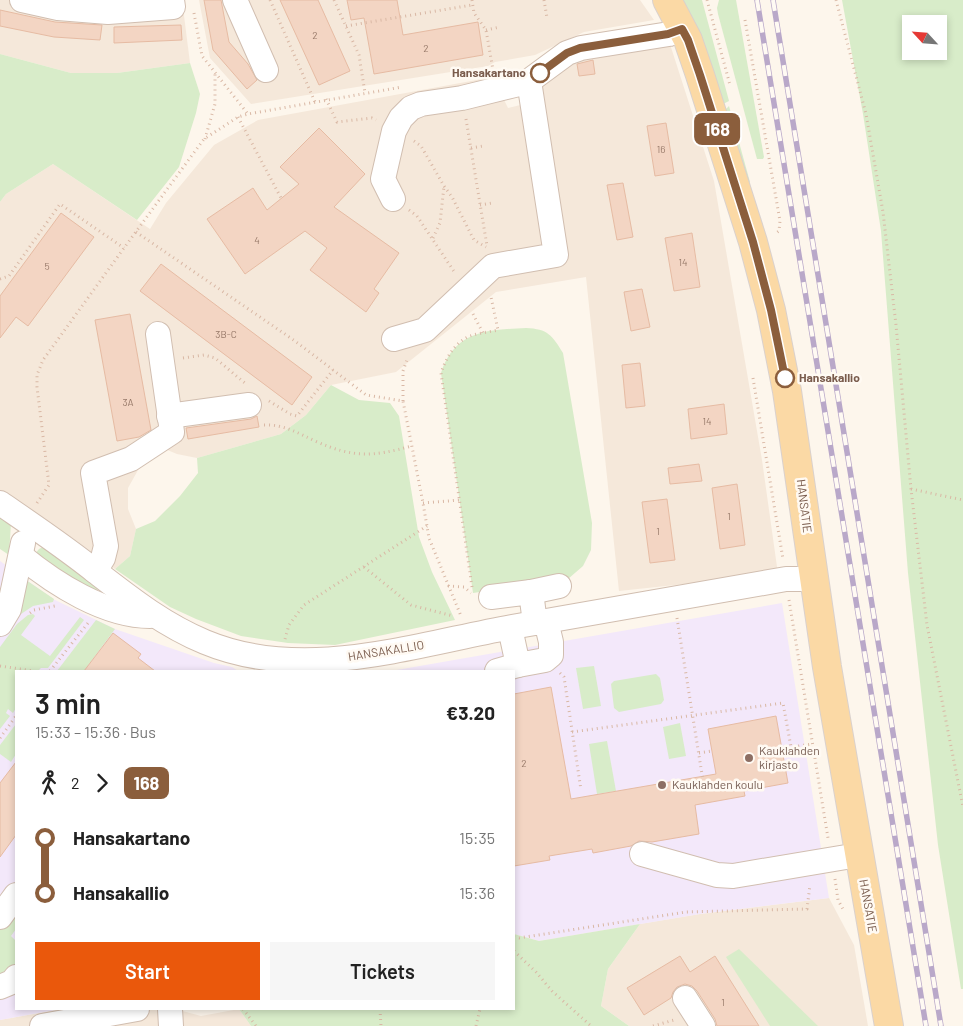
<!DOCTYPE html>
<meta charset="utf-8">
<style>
:root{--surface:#fff;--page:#f6f6f6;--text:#222;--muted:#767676;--accent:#ea580c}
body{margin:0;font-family:Barlow,sans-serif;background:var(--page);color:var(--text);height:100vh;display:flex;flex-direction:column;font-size:19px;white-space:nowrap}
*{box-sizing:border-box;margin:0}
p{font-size:16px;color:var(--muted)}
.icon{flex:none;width:28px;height:28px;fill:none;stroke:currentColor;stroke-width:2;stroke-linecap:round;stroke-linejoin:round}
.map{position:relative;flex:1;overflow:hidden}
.details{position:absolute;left:15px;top:670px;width:500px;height:340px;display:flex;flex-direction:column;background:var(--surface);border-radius:0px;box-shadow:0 2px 8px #0003}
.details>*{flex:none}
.badge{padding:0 10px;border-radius:8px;font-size:18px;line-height:32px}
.needle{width:32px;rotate:296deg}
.tools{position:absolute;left:902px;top:15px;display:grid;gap:10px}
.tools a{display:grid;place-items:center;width:45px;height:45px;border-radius:0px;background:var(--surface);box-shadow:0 2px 8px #0003;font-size:25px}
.map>.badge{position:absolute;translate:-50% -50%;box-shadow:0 0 0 2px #fff}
.legs{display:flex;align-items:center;gap:8px;height:55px;padding:0 20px;font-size:16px}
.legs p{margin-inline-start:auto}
.summary{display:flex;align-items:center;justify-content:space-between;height:85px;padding:0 20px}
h1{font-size:28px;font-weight:600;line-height:38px}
.primary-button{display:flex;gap:10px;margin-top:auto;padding:10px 20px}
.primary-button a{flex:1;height:58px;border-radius:0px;background:var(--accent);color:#fff;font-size:20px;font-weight:600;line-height:58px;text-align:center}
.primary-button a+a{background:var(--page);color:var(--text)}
ul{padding:0 20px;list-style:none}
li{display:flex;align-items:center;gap:18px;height:55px;font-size:19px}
li i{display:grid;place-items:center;width:8px;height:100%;margin:0 6px;background:currentColor}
li i::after{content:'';width:12px;height:12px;margin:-6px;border:4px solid;border-radius:50%;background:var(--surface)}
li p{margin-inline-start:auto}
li:first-child i{background:linear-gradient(#0000 50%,currentColor 0)}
li:last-child i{background:linear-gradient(currentColor 50%,#0000 0)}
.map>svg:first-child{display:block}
.residential{fill:#f5e8da}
.education{fill:#f3e8fa}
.green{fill:#d8ecc9;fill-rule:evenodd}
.building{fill:#f3d5c3;stroke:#e6bba3}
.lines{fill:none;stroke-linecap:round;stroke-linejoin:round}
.minor-casing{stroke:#d1beb0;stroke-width:26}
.major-casing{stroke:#dad1cd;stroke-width:30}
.path{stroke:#d9b8a5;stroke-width:3;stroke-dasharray:1 4;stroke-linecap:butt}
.minor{stroke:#fff;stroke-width:24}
.major{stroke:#fbd9a5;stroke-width:28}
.rail-casing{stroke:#b9a8c9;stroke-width:5.5}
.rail{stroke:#fffaf3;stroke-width:4;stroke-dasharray:11;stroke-linecap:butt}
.line-1-casing{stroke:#fff;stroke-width:11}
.line-1{stroke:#8b5e3c;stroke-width:8}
.stop-1-dot{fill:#fff;stroke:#8b5e3c;stroke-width:2.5}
.education-dot{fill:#8d6e63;stroke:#fffaf3;stroke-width:2}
.labels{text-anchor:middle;stroke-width:5;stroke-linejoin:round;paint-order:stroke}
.number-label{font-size:10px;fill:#987a6a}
.stop-label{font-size:12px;font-weight:bold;fill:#7a5c4d;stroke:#fffaf3;text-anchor:end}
.street-label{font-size:12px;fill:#7a5c4d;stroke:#fffaf3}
.education-label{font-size:12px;fill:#785e54;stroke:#fffaf3;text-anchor:start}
</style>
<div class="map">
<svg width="963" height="1026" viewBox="0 0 963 1026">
<rect width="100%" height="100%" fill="#fdf6ec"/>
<g class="residential">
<polygon points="0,0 182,0 190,63 117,73 71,73 0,54"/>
<polygon points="199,0 640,0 654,20 584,32 535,55 495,62 488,66 251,104 210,58"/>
<polygon points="669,41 714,181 762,460 778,574 619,591 586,277 496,292 396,372 331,385 306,415 281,434 197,458 177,454 160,447 142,463 128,488 128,509 136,529 130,556 115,569 71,537 45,546 0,513 0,202 6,194 53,164 150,229 166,203 214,145 258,120 493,77 508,108 537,101 539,91 545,79 579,54"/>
<polygon points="829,898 854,945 868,1026 629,1026 601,1006 608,969 640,924 700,914"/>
<polygon points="61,1009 175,1009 201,1016 239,1009 251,1026 0,1026 0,1020"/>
</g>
<g class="education">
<polygon points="0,561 53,599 115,629 214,663 232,667 238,671 16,671 16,1009 61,1009 0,1020"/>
<polygon points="782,603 829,898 700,914 539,941 514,934 514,671 391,671"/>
</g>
<g class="green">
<path d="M681 0H702L729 101 721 105C709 70 701 32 681 0Z"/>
<polygon points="719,0 736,0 764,157 763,159 757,159 718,14 717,8"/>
<path d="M842 0H963V989H961L938 845 908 573 881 231 863 114ZM911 24H939V51H911Z"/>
<polygon points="0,54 71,73 117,73 190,63 200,94 196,113 179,167 137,220 53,164 6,194 0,202"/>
<polygon points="729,106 750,182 748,184 723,112"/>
<path d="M526 328C548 329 552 335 563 353L592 523 591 550 583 566 568 579 473 593 441 373C455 330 488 330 526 328Z"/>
<polygon points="331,385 359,400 390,403 399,416 419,537 432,572 455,620 335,645 288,643 241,636 196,619 170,607 115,569 130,556 136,529 155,521 180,496 198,473 197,458 281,434 306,415"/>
<polygon points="0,513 11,523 9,555 0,549"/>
<polygon points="45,546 100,586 94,595 35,554 39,549"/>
<polygon points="26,580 54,599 53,602 33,606 21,614 16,611"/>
<polygon points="33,614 35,616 21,635 50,656 80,617 84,620 48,668 41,668 38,671 16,671 16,708 13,713 8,709 6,713 10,716 0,729 0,647 17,624 28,615"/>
<polygon points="96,620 115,629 84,671 57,671"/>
<polygon points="594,666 601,706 583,709 576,668"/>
<polygon points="656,674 660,678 664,700 661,704 619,712 614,708 611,684 614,681"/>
<polygon points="680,723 686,756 669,759 663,727"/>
<polygon points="16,724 16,754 11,762 0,754 0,745"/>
<polygon points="607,741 616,791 597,794 589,744"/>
<polygon points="16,908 16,929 11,936 16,941 16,970 0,979 0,929"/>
<polygon points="640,924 608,969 601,1006 629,1026 251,1026 239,1009 514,1009 514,934 539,941"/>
<polygon points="739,949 818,1026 770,1026 726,957"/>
</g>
<g class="building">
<polygon points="204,0 221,0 229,42 248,64 257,80 247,89 213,50"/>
<polygon points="280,0 318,0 350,71 319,85"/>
<polygon points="347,0 397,0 403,35 478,22 483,55 374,74 364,18 351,20"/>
<polygon points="0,10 55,22 102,25 100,40 54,37 0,26"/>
<polygon points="181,25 182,40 114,43 114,27"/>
<polygon points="593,60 595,74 579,76 577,64"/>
<polygon points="666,123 674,173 655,176 647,126"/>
<polygon points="319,128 365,174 334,207 399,253 374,289 379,293 366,312 310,270 327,248 305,231 245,274 207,219 253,188 267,210 299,184 280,167"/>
<polygon points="623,183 633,237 617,240 607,185"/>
<polygon points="61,213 94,237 28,326 16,317 0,338 0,296"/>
<polygon points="692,233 700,287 674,291 665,238"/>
<polygon points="161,264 312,377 292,405 140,291"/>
<polygon points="642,289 650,327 631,331 624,292"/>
<polygon points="130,314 151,430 139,437 117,441 95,320"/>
<polygon points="640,363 645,406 626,408 622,365"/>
<polygon points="724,404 727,434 691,439 688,409"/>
<polygon points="257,416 259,427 188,439 186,428 251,419"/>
<polygon points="699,464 702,481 670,484 668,468"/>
<polygon points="737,484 745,545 720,549 712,488"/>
<polygon points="667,499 675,560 650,563 642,502"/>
<polygon points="113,633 141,654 138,658 155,671 84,671"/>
<polygon points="551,687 571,799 716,774 708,729 776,716 788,783 744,791 745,796 695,805 699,834 652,842 639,841 631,846 593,853 592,849 549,856 550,860 514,866 514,694"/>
<polygon points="16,762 16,835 0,857 0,783"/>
<polygon points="680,956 690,972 715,956 759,1026 717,1026 715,1019 697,991 692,986 685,984 677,987 673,992 671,998 644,1015 627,988"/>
</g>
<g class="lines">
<g class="minor-casing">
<g id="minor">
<polyline points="22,0 58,8 108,12 173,7 172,0"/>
<polyline points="235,0 266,70"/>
<polyline points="393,199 383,179 394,131 401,118 411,108 421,104 462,98 519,84 529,81 567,53 581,48 669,34 682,29"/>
<polyline points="394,339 425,330 493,266 556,255 529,81"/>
<polyline points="169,416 249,405"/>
<path d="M0 503C32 525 65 547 96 572 131 599 164 625 205 642 303 683 413 645 512 627 603 611 695 595 786 579H813"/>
<path d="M21 556C55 584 105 616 150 616"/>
<polyline points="95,571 103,558 106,546 93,473 131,459 172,432 158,334"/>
<polyline points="531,592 559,586"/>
<polyline points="491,597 531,592 535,623"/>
<polyline points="0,624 9,609 23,543"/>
<polyline points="510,628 518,665 545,660 551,655 551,642 546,621"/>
<polyline points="497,671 518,665"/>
<polyline points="642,854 717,875 733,876 858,855"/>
<polyline points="0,917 16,895"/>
<polyline points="0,987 12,982 16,977"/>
<polyline points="685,998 703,1026"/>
<polyline points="170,1009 171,1026"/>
<polyline points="42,1026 137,1009"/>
</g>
</g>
<g class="major-casing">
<polyline id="major" points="667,0 688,40 700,75 753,242 771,310 787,391 827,667 889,1026"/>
</g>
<g class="path">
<polyline points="270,0 315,102"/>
<polyline points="334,0 359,55 365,93"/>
<polyline points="472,0 474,13 486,30 493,70"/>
<polyline points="544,0 547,18"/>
<polyline points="707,0 730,85"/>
<polyline points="836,0 866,114 883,212 896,325 911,489 927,625 963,807"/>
<polyline points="194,13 202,56 248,114"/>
<polyline points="745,20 780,221 779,231 775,234"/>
<polyline points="346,26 472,5"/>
<polyline points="486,30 500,27"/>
<polyline points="326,99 337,122 372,118 376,120"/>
<polyline points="238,117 281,198"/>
<polyline points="466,119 487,246"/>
<polyline points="205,139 215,104 215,71"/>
<polyline points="414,141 421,146 444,186 452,197 474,240 486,247"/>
<polyline points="471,148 483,146"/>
<polyline points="480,205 492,203"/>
<polyline points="409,210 417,216 455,273"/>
<polyline points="136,232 295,341 366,395 403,401 423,503 429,538 461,616"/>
<polyline points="433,238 440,223 444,186"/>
<polyline points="0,279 9,276 60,204 124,248"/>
<polyline points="473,314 483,333"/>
<polyline points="183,358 204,355 215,358 246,384"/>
<polyline points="753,378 783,559"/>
<polyline points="269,401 290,414 297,416 333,370"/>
<polyline points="403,401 403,371 408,357"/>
<path d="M264 425C283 424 298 433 315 441 354 458 371 457 412 446"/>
<polyline points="911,489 963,500"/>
<polyline points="37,503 49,485 37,387 37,375 43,360 124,248 204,139 238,117 248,114 402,87"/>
<polyline points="423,503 460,500"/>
<polyline points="364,567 411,605 453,616"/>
<polyline points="448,586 464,587 471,593"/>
<path d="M472 587 441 373C446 358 455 342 470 336 479 333 489 332 498 330L491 297"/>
<polyline points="789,600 828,838"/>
<polyline points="30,613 34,610 55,606"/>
<polyline points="677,618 705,793"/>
<polyline points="285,639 289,625 304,605 427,526"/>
<polyline points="0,666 34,671"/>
<polyline points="50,671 88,623"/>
<polyline points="560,673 564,677 581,790"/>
<polyline points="572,732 783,703 791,747 813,744"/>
<polyline points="0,738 16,716"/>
<polyline points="699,753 712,751"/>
<polyline points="835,879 838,900 844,911"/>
<polyline points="514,937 519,938 686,912 807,909 810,885"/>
<polyline points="514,951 536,972 552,991 591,1026"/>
<polyline points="243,1009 256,1026"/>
<polyline points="380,1009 381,1026"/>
<polyline points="476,1026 480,1009"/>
<polyline points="653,1026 674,1020"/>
</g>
<use href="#minor" class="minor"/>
<use href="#major" class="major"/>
<g class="rail-casing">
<g id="rail">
<polyline points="757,0 926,1026"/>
<polyline points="773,0 941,1026"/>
</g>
</g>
<use href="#rail" class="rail"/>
</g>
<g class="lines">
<g class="line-1-casing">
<polyline id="line-1" points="540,73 567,53 580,48 668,34 682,29 688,40 700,75 753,242 771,310 785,378"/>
</g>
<use href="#line-1" class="line-1"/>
</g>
<g class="stop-1-dot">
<circle cx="540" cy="73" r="9"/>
<circle cx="785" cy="378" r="9"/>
</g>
<g class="education-dot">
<circle cx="749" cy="758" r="5"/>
<circle cx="662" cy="785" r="5"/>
</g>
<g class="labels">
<g class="number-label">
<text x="315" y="39">2</text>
<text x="426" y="52">2</text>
<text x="661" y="153">16</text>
<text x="257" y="244">4</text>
<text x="683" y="266">14</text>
<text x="47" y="270">5</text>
<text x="226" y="338">3B-C</text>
<text x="128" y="406">3A</text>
<text x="707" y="425">14</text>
<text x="729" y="520">1</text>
<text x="658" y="535">1</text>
<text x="524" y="767">2</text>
<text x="723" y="1006">1</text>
</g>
<g class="stop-label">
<text x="526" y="77">Hansakartano</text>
<text x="799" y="382" text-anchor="start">Hansakallio</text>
</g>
<g class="street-label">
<text transform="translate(804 506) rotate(83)" y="4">HANSATIE</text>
<text transform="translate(386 651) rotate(-9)" y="4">HANSAKALLIO</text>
<text transform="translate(868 906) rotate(80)" y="4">HANSATIE</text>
</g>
<g class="education-label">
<text x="759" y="755">Kauklahden<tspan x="759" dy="14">kirjasto</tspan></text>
<text x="672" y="789">Kauklahden koulu</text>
</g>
</g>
</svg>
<div class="tools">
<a><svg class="needle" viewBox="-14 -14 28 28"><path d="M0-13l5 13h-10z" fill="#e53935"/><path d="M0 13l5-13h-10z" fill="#767676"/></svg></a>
</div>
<b class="badge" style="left:717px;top:129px;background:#8b5e3c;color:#fff">168</b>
<section class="details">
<div class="summary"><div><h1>3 min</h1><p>15:33 – 15:36 · Bus</p></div><b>€3.20</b></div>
<div class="legs"><svg class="icon" aria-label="walk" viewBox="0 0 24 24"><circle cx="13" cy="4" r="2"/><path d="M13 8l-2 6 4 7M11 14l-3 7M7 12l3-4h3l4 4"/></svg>2<svg class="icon" aria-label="forward" viewBox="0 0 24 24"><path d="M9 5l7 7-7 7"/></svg><b class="badge" style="background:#8b5e3c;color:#fff">168</b></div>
<ul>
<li><i style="color:#8b5e3c"></i><b>Hansakartano</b><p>15:35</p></li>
<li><i style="color:#8b5e3c"></i><b>Hansakallio</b><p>15:36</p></li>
</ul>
<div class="primary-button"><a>Start</a><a>Tickets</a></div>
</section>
</div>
